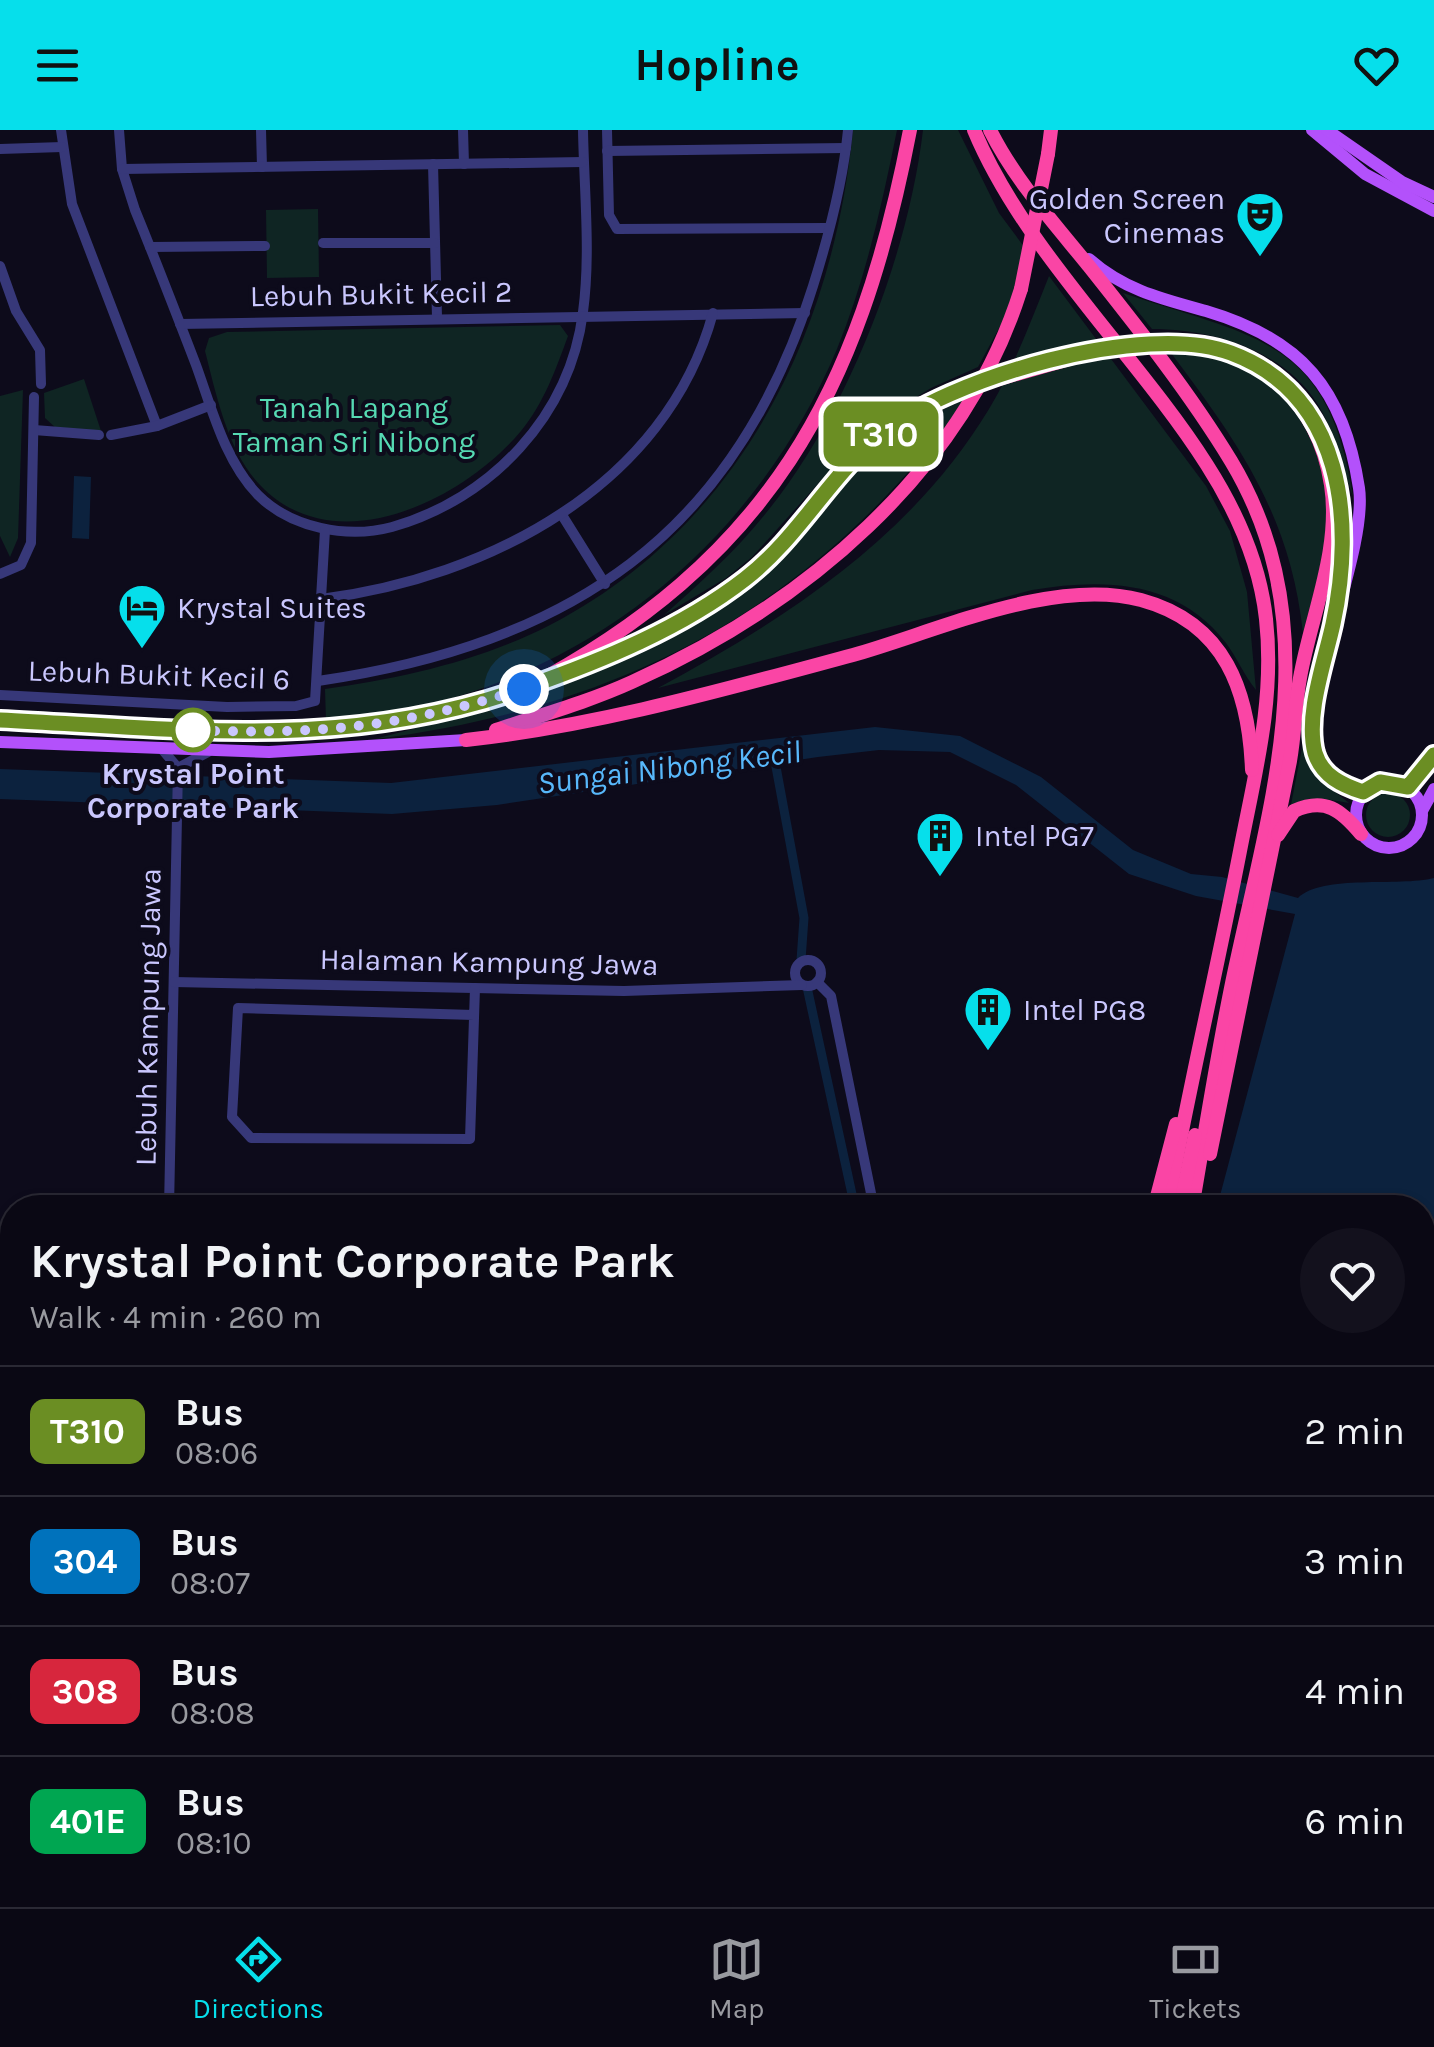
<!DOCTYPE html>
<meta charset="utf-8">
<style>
:root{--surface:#0a0814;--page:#13111d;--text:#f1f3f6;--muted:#999aa0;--line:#2a2934;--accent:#06dfeb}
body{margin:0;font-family:Karla,sans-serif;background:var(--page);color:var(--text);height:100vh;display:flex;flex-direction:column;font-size:38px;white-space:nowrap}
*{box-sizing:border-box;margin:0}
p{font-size:32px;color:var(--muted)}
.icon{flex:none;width:55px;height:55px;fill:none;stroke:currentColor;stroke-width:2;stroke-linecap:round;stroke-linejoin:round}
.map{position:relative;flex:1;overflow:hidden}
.side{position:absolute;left:0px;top:1065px;width:1435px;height:712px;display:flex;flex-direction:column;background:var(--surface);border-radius:40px 40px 0 0;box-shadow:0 2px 8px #0004,0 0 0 2px var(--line)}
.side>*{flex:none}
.badge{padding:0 20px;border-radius:15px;font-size:35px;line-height:65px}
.you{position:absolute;width:50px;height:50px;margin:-25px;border:8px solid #fff;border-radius:50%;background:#1a73e8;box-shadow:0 0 0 15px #1a73e833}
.map>.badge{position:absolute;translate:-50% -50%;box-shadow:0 0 0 5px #fff}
.round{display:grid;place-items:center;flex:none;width:105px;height:105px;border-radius:52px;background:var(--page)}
.headline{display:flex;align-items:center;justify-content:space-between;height:170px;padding:0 30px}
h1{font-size:48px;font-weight:700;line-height:75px}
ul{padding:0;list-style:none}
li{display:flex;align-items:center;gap:30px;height:130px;padding:0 30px;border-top:2px solid var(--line)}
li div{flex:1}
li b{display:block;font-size:38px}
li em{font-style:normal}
li .badge{min-width:110px;font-weight:700;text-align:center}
header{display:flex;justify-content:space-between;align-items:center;height:130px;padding:0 30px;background:var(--accent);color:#111;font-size:45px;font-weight:700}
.menu{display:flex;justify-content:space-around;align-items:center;height:140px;border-top:2px solid var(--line);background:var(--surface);font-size:28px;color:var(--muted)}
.menu a{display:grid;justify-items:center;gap:5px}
.menu .on{color:var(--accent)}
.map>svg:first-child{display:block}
.green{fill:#0f2523}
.water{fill:#0c223e}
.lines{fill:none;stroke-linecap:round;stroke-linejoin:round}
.canal{stroke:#0c223e;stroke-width:9}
.minor{stroke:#373879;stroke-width:10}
.major{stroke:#b351fb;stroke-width:12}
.highway{stroke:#fa45a5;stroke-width:14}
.highway-bridge{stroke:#fa45a5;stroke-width:14}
.line-casing{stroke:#fff;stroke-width:22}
.line{stroke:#6b8e23;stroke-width:15}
.walk{stroke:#cac7fe;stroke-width:10;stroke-dasharray:0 18}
.stop-dot{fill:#fff;stroke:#6b8e23;stroke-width:5}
.labels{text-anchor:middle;stroke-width:8;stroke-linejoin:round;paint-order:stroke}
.poi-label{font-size:30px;fill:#cac7fe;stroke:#0d0b1b;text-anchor:start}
.street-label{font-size:30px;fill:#cac7fe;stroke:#0d0b1b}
.park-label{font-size:30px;fill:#56dab3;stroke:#0d0b1b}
.stop-label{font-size:30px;font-weight:bold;fill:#cac7fe;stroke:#0d0b1b}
.water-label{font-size:32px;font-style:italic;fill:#58b8fb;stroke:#0d0b1b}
</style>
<header><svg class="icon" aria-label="menu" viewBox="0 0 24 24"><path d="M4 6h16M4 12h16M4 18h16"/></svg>Hopline<svg class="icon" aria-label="heart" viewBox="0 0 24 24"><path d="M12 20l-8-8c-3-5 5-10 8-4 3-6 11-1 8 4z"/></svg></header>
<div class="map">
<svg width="1434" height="1777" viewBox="0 0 1434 1777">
<rect width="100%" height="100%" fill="#0d0b1b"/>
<g class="green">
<path d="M853 0H897C882 74 866 148 837 219 748 431 556 574 326 591L325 559C402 548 480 531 550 495 739 397 833 205 853 0Z"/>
<path d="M923 0H958L999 83 1025 118 1010 178 978 237 931 258 871 295 752 427 726 448 664 485C700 453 736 421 766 383 847 284 908 127 923 0Z"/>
<polygon points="318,79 319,147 267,148 266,80"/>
<path d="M1049 146 1206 356 1230 401 1247 462 1256 560C1244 545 1237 528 1226 513 1178 450 1104 448 1032 460L658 558C787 488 911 408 989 279 1014 237 1031 191 1049 146Z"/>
<path d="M1123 163C1255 208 1329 207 1353 367 1342 336 1335 302 1317 273 1282 219 1211 199 1152 199Z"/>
<path d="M560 195 568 206C556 239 544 273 521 301 463 370 335 434 260 355 228 322 216 264 205 221L209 208 227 202Z"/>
<path d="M1168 219C1255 224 1325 283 1327 374 1328 418 1314 461 1303 503 1290 384 1238 312 1168 219Z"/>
<polygon points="84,249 101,301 56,298 45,288 44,263"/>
<polygon points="23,260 18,408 10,427 0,406 0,266"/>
<path d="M968 268C818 474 627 577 375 609L525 569 717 479 774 436 867 328 912 294Z"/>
<path d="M1304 607C1314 649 1317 647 1349 673 1324 669 1312 664 1290 680Z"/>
<circle cx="1388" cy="685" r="22"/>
</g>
<g class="water">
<polygon points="74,346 91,347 89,409 72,408"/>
<path d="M875 597 960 606 1041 647 1133 720 1191 744 1222 747 1298 768C1322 744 1399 757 1434 748V1777H1061L1064 1765H1422V1078L1217 1077 1295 784 1196 766 1129 744 1016 655 950 622 879 620 818 627 497 675 392 684 0 669V639L391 653Z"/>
</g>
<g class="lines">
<g class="canal">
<polyline points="774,626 804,788 801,830"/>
<polyline points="807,857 855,1078"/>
</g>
<g class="minor">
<polyline points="61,0 72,74 157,296"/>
<path d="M119 0 122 39 135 80C156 131 176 183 196 235 212 279 225 331 258 365 291 398 347 409 392 397 491 369 570 286 583 182 591 123 584 60 583 0"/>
<polyline points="261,0 262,37"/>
<polyline points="463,0 464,34"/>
<polyline points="607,0 609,85 617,99 829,98"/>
<polyline points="0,19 62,17"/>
<polyline points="607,21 846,18"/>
<polyline points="433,34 437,187"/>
<polyline points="122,39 583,32"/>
<polyline points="323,113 435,113"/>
<polyline points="150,117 265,116"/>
<polyline points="0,136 16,181 40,220 41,254"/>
<polyline points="180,194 805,183"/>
<polyline points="34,300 99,305"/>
<polyline points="111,305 157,296 211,275"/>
<polyline points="562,385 605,454"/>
<polyline points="0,444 21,435 31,413 34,267"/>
<path d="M321 469C488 448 666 356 713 183"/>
<path d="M318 551C569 514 735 406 813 156 829 105 843 53 848 0"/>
<polyline points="0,565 227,577 296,576 315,571 325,400"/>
<polyline points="161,618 178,638 169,1078"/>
<polyline points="178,638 208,622"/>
<circle cx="808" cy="843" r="13"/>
<polyline points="174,852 624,861 802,855"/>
<polyline points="817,852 831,866 874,1078"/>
<polyline points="474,885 238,878 232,987 251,1008 470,1009 475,858"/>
<polyline points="0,1495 12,1496"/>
<polyline points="0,1508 12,1509"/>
<polyline points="150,1777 150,1765"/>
</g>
<g class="major">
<polyline points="1312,0 1365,44 1434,81"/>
<polyline points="1327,0 1402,52 1434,67"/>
<path d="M1089 129C1124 160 1162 169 1206 181 1301 209 1344 259 1359 358 1369 425 1290 585 1320 634 1330 651 1346 656 1363 662"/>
<polyline points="1326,313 1342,369 1341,445"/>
<polyline points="0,590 322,602 450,582 524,559"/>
<polyline points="0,612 269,622 466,610"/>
<circle cx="1389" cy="685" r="33"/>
<polyline points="1408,657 1434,626"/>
<polyline points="1422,681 1434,659"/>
</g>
<g class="highway">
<path d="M974 0C1024 120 1137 225 1207 335 1237 382 1260 434 1266 489 1275 570 1255 643 1240 721 1217 840 1189 958 1167 1078"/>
<path d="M990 0C1015 50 1053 92 1088 135 1138 198 1189 262 1231 331 1329 494 1272 666 1235 839 1218 918 1206 998 1192 1078"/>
<polyline points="1048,24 1051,0"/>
<path d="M1165 210C1253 211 1318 269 1331 355 1341 420 1311 485 1300 548 1295 575 1295 603 1290 631 1264 762 1237 893 1210 1024"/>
<path d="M582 536C639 510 704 485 752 444 826 379 853 308 950 263"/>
<path d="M524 559C769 430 859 265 910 0"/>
<path d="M496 600C541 585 588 572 632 552 802 476 963 343 1021 159"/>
<path d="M466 610C597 596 726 559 853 525 938 501 1053 447 1141 470 1226 493 1249 562 1252 640"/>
<path d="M1278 705 1294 681C1325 667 1341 680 1361 704"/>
<polyline points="1154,1078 1176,994"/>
<polyline points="1180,1078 1195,1005"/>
<polyline points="1009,1777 1011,1765"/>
<polyline points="1025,1777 1028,1765"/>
<polyline points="1036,1777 1038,1765"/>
</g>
<g class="highway-bridge">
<polyline points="1021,159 1048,24"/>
<polyline points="950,263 1111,217 1165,210"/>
</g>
</g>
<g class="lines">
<g class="line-casing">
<path id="line" d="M0 590C185 599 349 621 527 557 601 531 682 498 745 449 797 409 828 349 878 306 947 248 1146 190 1231 223 1344 265 1355 392 1333 494 1325 531 1305 585 1315 623 1322 646 1342 655 1363 662L1380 652 1408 657 1434 625"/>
</g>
<use href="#line" class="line"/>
<path class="walk" d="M193 600H186C317 605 398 598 524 559"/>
</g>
<defs>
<g id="theatre-pin" transform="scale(2.5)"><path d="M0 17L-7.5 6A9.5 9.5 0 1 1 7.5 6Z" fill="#06dfeb" stroke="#0d0b1b"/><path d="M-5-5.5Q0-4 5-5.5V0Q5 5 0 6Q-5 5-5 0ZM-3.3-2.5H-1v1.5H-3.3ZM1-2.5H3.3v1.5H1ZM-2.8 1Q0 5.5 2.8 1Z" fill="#111"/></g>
<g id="hotel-pin" transform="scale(2.5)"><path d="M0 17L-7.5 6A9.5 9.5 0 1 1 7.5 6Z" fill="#06dfeb" stroke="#0d0b1b"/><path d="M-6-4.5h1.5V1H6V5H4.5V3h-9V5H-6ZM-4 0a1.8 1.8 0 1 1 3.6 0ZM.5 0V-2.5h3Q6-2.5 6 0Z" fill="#111"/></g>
<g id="building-pin" transform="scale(2.5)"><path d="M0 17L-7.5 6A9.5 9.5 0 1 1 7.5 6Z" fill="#06dfeb" stroke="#0d0b1b"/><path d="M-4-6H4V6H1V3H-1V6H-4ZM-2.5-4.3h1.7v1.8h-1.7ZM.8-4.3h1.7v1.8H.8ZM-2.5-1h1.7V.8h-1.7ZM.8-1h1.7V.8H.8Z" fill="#111"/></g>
</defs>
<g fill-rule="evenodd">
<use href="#theatre-pin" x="1260" y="86"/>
<use href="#hotel-pin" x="142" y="478"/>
<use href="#building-pin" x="940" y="706"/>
<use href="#building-pin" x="988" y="880"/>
</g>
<circle class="stop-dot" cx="193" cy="600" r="20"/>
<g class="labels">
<g class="poi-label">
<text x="1225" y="79" text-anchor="end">Golden Screen<tspan x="1225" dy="34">Cinemas</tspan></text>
<text x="177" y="488">Krystal Suites</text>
<text x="975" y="716">Intel PG7</text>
<text x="1023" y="890">Intel PG8</text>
</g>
<g class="street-label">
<text transform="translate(381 164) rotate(-1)" y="10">Lebuh Bukit Kecil 2</text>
<text transform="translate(159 545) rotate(2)" y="10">Lebuh Bukit Kecil 6</text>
<text transform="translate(489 832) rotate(1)" y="10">Halaman Kampung Jawa</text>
<text transform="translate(148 887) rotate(-89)" y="10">Lebuh Kampung Jawa</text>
</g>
<g class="park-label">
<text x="354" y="288">Tanah Lapang<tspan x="354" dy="34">Taman Sri Nibong</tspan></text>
</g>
<g class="stop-label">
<text x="193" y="654">Krystal Point<tspan x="193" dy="34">Corporate Park</tspan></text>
</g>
<g class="water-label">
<text transform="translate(669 637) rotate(-7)" y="11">Sungai Nibong Kecil</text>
</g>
</g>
</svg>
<div class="you" style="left:524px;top:559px"></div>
<b class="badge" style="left:881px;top:304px;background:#6b8e23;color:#fff">T310</b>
<section class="side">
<div class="headline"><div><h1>Krystal Point Corporate Park</h1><p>Walk · 4 min · 260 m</p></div><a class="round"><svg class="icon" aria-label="heart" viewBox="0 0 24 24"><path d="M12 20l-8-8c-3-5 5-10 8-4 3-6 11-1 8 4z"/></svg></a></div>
<ul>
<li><span class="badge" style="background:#6b8e23;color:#fff">T310</span><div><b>Bus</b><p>08:06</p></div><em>2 min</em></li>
<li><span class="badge" style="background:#0072bc;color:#fff">304</span><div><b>Bus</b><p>08:07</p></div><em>3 min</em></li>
<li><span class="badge" style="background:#d7263d;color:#fff">308</span><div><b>Bus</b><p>08:08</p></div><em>4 min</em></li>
<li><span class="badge" style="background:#00a651;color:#fff">401E</span><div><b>Bus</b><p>08:10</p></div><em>6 min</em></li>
</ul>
</section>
</div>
<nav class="menu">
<a class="on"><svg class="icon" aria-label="directions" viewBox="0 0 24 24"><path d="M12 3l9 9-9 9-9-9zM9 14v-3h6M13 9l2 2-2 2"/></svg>Directions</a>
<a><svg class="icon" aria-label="map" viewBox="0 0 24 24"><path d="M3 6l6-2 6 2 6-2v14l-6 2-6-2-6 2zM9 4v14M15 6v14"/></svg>Map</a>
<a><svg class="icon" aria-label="tickets" viewBox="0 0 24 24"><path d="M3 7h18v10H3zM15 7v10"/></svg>Tickets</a>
</nav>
